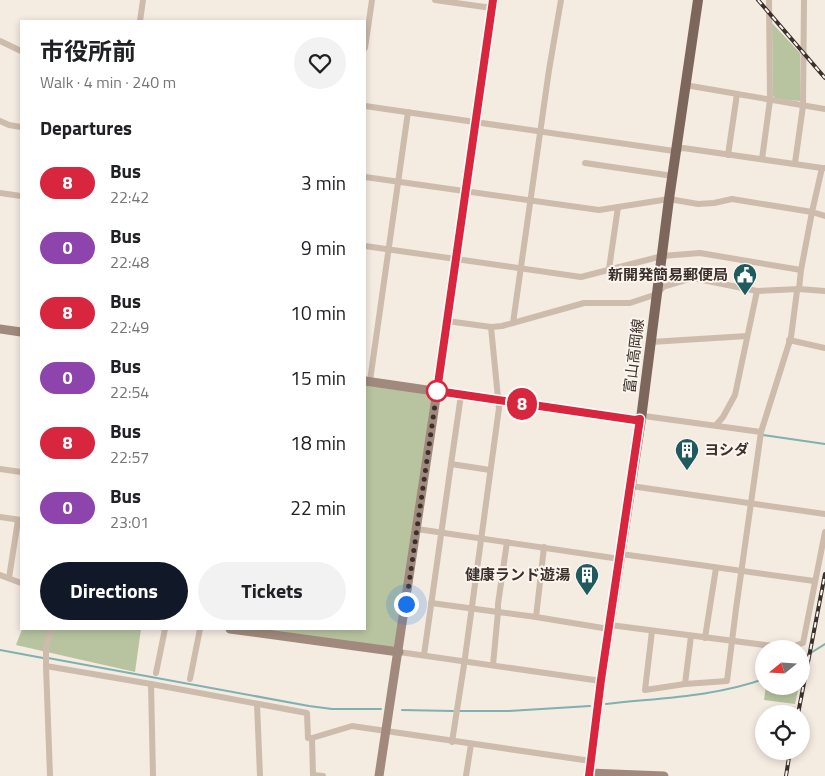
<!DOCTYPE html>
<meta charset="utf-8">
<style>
:root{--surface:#fff;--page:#f2f2f2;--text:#202124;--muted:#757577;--accent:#111827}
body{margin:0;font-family:"Titillium Web","Noto Sans JP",sans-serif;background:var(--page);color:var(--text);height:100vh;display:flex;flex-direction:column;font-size:19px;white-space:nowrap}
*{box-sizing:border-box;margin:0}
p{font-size:16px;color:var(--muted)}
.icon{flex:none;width:28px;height:28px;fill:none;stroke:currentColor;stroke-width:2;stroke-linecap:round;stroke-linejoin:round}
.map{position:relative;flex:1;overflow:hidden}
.details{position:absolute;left:20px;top:20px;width:346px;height:610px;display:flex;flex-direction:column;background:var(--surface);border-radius:0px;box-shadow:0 2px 8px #0003}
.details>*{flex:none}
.badge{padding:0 10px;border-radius:16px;font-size:18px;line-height:32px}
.needle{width:32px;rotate:252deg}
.buttons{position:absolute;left:755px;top:640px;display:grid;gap:10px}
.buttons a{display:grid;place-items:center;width:55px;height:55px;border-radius:50%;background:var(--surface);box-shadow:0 2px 8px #0003;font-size:25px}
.you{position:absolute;width:25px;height:25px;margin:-12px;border:4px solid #fff;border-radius:50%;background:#1a73e8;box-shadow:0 0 0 8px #1a73e833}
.map>.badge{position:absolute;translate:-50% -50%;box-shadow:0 0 0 2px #fff}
h2{padding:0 20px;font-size:19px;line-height:45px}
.round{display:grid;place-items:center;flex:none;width:52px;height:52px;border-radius:26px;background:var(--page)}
.summary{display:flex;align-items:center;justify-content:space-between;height:85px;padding:0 20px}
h1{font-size:24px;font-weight:700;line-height:38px}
.cta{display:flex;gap:10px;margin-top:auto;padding:10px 20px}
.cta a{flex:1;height:58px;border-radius:30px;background:var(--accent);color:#fff;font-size:20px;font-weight:700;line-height:58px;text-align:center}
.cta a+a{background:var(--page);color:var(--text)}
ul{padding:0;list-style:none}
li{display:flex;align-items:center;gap:15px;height:65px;padding:0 20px}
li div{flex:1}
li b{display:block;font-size:19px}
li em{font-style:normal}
li .badge{min-width:55px;font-weight:700;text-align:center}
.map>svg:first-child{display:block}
.green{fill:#b8c4a0}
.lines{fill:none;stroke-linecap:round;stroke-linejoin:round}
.stream{stroke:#7fb0b2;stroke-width:2}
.street{stroke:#cdbbac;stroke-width:6}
.secondary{stroke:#a18a7d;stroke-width:9}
.primary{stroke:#7d675c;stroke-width:10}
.rail-casing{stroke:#3b302b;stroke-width:4}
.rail{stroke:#fbf5ee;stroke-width:2;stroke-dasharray:5.5;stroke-linecap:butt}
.line-casing{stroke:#fff;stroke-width:11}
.line{stroke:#d7263d;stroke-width:8}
.walk{stroke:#3b302b;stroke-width:5;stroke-dasharray:0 9}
.stop-dot{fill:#fff;stroke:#d7263d;stroke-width:2.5}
.labels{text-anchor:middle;stroke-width:4;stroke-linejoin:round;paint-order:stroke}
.poi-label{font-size:15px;font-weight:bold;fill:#3b302b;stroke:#fbf5ee;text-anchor:end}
.street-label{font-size:15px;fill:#3b302b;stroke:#fbf5ee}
</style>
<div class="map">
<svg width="825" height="776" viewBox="0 0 825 776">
<rect width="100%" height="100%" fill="#f4ebe1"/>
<g class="green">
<polygon points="772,23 800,53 800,101 776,99 773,96"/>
<polygon points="365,382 436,392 398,651 243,629 365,629"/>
<polygon points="22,629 141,629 135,672 16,645"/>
<polygon points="766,686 799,686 795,704 764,700"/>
</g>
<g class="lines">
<g class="stream">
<polyline points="763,435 825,444"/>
<polyline points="0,650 43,658"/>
<polyline points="48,658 309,706 332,709 381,709"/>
<polyline points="801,659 825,644"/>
<path d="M606 704C658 698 714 697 764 679"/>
<polyline points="402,710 453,711"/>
<polyline points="459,711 509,711 590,706"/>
</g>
<g class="street">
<polyline points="435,0 492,8"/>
<polyline points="140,21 143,0"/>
<polyline points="0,41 21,51"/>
<polyline points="365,48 372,0"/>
<polyline points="685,85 825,109"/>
<polyline points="365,106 674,151 683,148 822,168"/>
<polyline points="0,121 9,125 21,127"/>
<polyline points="728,155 737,94"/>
<polyline points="762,159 770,100 769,0"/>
<polyline points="585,163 673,176"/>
<polyline points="795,163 803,106 804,0"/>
<polyline points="824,168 822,168 812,212 825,216"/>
<polyline points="365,177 599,210 669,199 698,204 714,203 732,199 812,212 801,270 799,289 797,291 791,337 761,432 736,609 727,681 685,684 691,636"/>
<polyline points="0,193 21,196"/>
<polyline points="365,246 581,277 662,256 700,253 801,270"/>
<polyline points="609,269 618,207"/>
<polyline points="447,321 491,327 502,326 584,303 630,303 657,294 663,287 693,278 757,291 799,289 825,291"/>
<polyline points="513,323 549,70 561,0"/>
<polyline points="789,340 825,348"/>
<polyline points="651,342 747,336"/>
<polyline points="370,381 408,112"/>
<polyline points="641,419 644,416 761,432"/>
<polyline points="716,425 723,417 735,395 757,291"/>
<polyline points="451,464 461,395"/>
<polyline points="0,469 21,472"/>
<polyline points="631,486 825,514"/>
<polyline points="0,517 21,520"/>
<polyline points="417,529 620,559"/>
<polyline points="621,554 814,581"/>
<polyline points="0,575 21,583"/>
<polyline points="9,578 18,520"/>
<polyline points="431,603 498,612 498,604 507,542"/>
<polyline points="536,617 609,629"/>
<polyline points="610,625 788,648 803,643 825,532"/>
<polyline points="652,631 645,690 685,684"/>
<polyline points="705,638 716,568"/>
<polyline points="399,652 601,681"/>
<polyline points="424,655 451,464 490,470"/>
<polyline points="493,665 498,612 536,617 544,547"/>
<polyline points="46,666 151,684"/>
<polyline points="156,673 165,629"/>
<polyline points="190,679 200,629"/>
<polyline points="257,704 260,776"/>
<polyline points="452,742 464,665 499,408 491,327"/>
<polyline points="313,775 323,776"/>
<polyline points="50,776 46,666 46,649 51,629"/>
<polyline points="153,776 151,684 307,713 308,738"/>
<polyline points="313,776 312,738 352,726 591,761"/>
<polyline points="466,776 471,744"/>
</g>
<g class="secondary">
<polyline points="0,329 21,332"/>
<polyline points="365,381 635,420 641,419"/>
<polyline points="230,629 399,652"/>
<polyline points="589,773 664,776"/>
<polyline points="379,776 437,391 493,0"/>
</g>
<polyline class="primary" points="589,776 601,681 641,419 669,199 698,0"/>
<g class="rail-casing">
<g id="rail">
<polyline points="758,0 825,78"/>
<polyline points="798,714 825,574"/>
<polyline points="786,776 790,751"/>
</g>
</g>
<use href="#rail" class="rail"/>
</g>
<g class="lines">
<g class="line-casing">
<polyline id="line" points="493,0 437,391 635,420 640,419 601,680 589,776"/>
</g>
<use href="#line" class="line"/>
<polyline class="walk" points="406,604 437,391"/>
</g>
<defs>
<g id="civic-pin" transform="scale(1.25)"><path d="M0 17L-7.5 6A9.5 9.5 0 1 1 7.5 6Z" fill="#1f5a5e" stroke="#fbf5ee"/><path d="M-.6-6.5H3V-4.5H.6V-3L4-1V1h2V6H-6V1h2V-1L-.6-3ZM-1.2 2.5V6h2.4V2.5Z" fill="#fff"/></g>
<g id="building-pin" transform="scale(1.25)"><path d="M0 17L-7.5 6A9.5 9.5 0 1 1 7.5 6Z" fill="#1f5a5e" stroke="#fbf5ee"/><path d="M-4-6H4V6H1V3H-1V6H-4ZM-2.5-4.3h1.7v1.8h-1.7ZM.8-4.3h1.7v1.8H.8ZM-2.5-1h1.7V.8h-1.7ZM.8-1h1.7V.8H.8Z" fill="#fff"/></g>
</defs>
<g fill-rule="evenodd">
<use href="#civic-pin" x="745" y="275"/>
<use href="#building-pin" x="687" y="450"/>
<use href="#building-pin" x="587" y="575"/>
</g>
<circle class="stop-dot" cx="437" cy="391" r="10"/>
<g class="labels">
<g class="poi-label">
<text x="728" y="280">新開発簡易郵便局</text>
<text x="704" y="455" text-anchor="start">ヨシダ</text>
<text x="570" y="580">健康ランド遊湯</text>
</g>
<g class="street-label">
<text transform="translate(634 356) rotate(-83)" y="5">富山高岡線</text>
</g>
</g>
</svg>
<div class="buttons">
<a><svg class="needle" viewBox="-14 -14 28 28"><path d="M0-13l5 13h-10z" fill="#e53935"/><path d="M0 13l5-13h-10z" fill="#757577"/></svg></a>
<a><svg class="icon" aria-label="locate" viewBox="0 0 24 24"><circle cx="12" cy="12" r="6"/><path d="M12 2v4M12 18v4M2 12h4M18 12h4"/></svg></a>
</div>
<div class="you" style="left:406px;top:604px"></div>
<b class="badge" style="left:522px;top:404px;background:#d7263d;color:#fff">8</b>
<section class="details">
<div class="summary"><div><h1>市役所前</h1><p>Walk · 4 min · 240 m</p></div><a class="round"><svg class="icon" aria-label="heart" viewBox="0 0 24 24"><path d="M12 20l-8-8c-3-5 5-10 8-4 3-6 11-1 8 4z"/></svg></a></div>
<h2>Departures</h2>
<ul>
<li><span class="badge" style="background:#d7263d;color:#fff">8</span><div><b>Bus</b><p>22:42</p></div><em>3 min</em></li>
<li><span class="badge" style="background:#8e44ad;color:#fff">0</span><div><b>Bus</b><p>22:48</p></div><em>9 min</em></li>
<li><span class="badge" style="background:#d7263d;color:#fff">8</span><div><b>Bus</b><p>22:49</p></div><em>10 min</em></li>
<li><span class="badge" style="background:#8e44ad;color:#fff">0</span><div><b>Bus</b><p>22:54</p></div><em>15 min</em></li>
<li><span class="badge" style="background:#d7263d;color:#fff">8</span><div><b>Bus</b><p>22:57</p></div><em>18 min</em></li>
<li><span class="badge" style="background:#8e44ad;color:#fff">0</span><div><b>Bus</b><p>23:01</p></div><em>22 min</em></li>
</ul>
<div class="cta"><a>Directions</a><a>Tickets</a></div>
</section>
</div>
